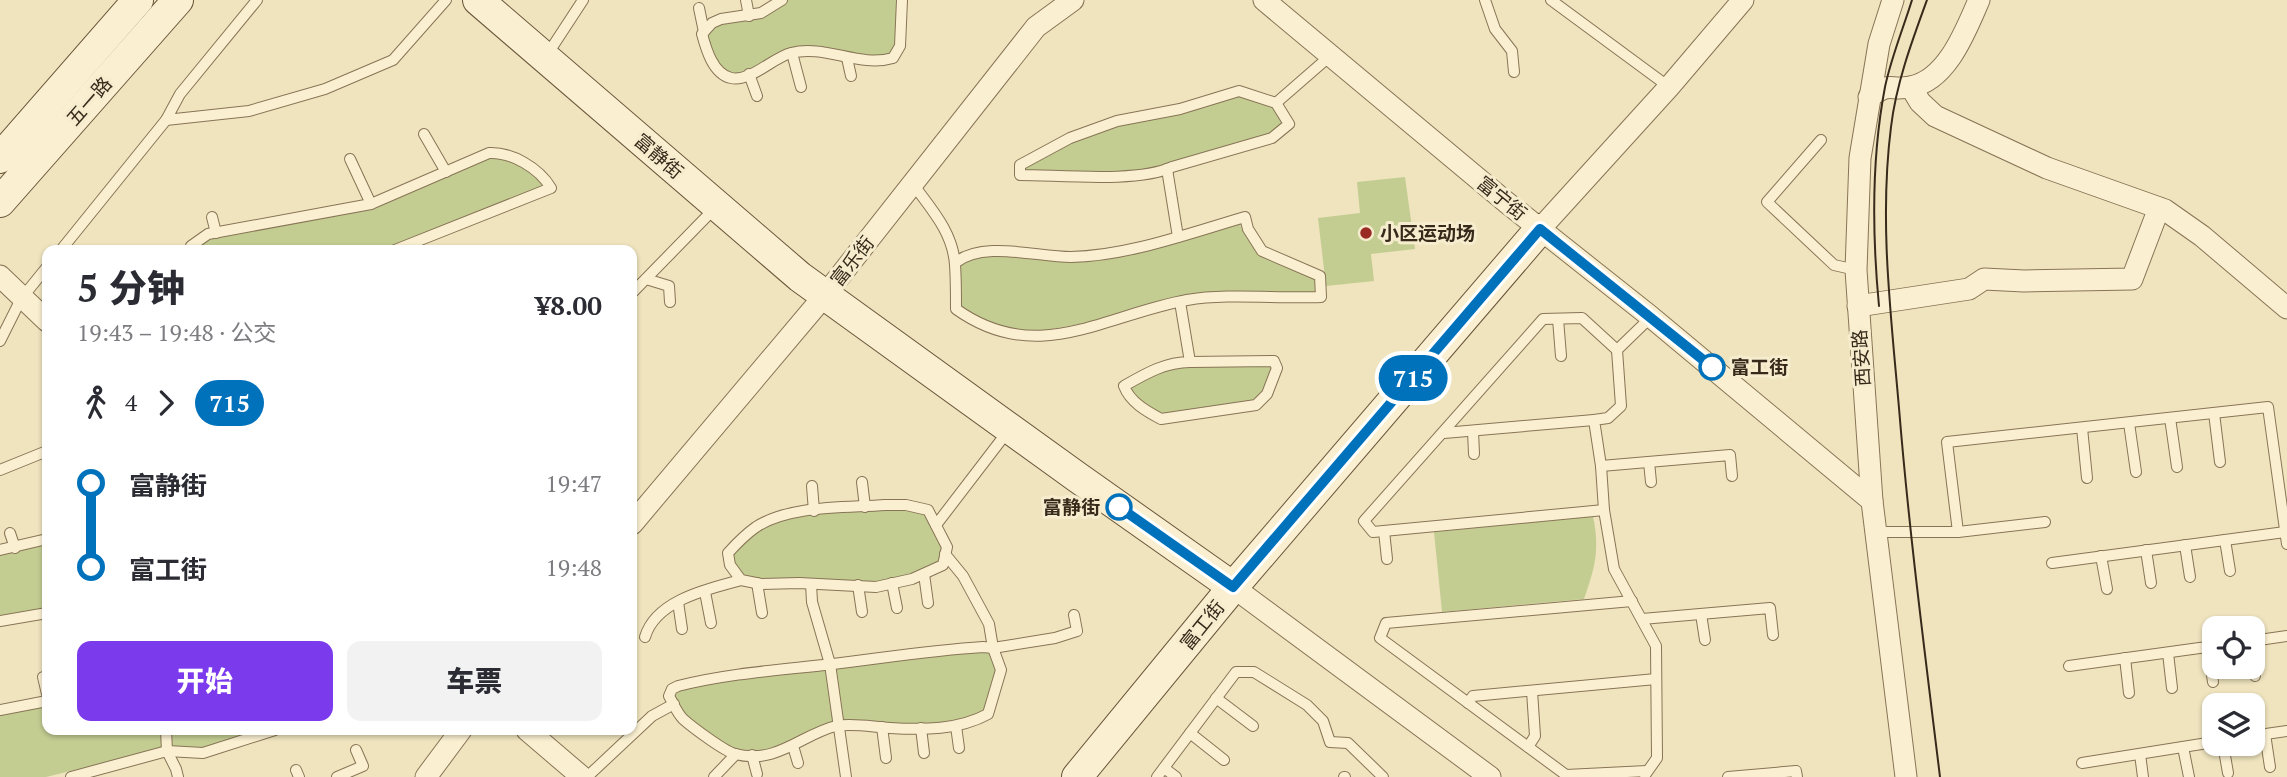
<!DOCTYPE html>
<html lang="zh">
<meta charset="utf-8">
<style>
:root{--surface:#fff;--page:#f2f2f3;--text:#2b2b33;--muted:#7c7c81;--accent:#7c3aed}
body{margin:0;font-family:"PT Serif","Noto Sans SC",serif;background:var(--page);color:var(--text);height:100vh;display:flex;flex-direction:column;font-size:26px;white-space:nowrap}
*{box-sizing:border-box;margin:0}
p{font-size:23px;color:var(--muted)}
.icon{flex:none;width:38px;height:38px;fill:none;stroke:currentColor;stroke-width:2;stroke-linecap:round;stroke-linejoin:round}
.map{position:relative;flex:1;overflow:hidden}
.panel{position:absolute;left:42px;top:245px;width:595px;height:490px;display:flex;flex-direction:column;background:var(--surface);border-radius:14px;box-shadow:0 2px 5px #0004}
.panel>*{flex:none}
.badge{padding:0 14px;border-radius:23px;font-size:24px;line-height:46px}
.tools{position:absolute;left:2202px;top:616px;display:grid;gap:14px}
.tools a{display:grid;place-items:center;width:63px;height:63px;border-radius:14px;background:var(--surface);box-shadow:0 2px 5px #0004;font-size:35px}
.map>.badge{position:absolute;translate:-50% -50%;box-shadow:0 0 0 4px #fff}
.legs{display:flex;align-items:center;gap:10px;height:77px;padding:0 35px;font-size:23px}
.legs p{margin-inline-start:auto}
.head{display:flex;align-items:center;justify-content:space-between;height:119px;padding:0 35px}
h1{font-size:38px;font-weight:800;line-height:52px}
.cta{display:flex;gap:14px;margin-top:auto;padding:14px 35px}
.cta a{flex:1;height:80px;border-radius:14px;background:var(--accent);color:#fff;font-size:28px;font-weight:800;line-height:80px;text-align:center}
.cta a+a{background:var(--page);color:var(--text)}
ul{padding:0 35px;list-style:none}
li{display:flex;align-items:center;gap:24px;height:84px;font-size:26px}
li i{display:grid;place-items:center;width:10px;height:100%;margin:0 9px;background:currentColor}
li i::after{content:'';width:18px;height:18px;margin:-9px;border:5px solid;border-radius:50%;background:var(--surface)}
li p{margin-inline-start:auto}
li:first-child i{background:linear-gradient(#0000 50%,currentColor 0)}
li:last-child i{background:linear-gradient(currentColor 50%,#0000 0)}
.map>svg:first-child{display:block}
.green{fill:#c3cd92}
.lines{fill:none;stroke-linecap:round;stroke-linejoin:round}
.lane-casing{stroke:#887456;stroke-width:12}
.street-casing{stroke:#887456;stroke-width:23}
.secondary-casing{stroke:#6a553a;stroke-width:32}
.lane{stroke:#faf0d1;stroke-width:10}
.street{stroke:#faf0d1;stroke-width:21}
.secondary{stroke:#faf0d1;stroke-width:30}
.tram{stroke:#372a1b;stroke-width:2}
.line-1-casing{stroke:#fff;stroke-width:16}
.line-1{stroke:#0072bc;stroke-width:10}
.poi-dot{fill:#992a24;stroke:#f6edce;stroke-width:2.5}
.stop-1-dot{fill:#fff;stroke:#0072bc;stroke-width:3.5}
.labels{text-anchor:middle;stroke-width:6;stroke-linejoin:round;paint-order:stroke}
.street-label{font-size:19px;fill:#372a1b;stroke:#f6edce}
.poi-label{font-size:19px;font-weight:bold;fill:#372a1b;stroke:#f6edce;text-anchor:start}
.stop-label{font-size:19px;font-weight:bold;fill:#372a1b;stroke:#f6edce;text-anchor:start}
</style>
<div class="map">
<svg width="2287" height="777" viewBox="0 0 2287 777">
<rect width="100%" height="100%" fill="#efe4be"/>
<g class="green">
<polygon points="786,0 899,0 898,45 891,56 880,59 808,49 750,72 734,75 721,70 705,36 714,25"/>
<polygon points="1238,93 1274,104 1286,124 1272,136 1159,172 1022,174 1022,166 1070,140 1117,123"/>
<polygon points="501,155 520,165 547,186 392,250 195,250 209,236 321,218 483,159"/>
<polygon points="1405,177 1415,249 1371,254 1374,281 1326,286 1318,218 1360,213 1357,182"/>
<path d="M1239 222C1253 261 1283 265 1318 279L1317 294 1230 296 1036 332 1004 330 960 306V264L973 257 991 254 1073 260Z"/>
<polygon points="1272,362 1275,368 1266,393 1255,403 1161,417 1151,412 1127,387 1179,364"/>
<polygon points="887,507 926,512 944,546 940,564 911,578 876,585 742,579 732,564 731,553 759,527 792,514"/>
<path d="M1593 516C1600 550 1595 567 1584 599L1442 612 1434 532Z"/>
<polygon points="47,542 47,610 0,618 0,553"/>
<polygon points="992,650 999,672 987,713 937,726 841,722 832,666"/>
<polygon points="826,668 835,724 778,750 737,752 682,716 671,696 675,691 703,683"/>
<polygon points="47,703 47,730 164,730 164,748 46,777 0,777 0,713"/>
<polygon points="169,730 264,730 204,749 170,748"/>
</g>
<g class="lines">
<g class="lane-casing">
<g id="lane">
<polyline points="257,0 180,94 166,120 249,111 325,89 393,60 446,0"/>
<polyline points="746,0 749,16"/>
<path d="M782 0 761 13 721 19 712 23 702 34C706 49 713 74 731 78 751 82 772 58 791 53 825 44 859 68 893 58L900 46 902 0"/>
<polyline points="1485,0 1495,29 1512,51 1514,72"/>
<polyline points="1551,0 1669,87"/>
<polyline points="699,8 704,32"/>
<polyline points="792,53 801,87"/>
<polyline points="547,55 583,0"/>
<polyline points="847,58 851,76"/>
<polyline points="749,74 757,96"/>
<path d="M1239 91 1276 103 1289 124 1272 138 1172 167C1138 183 1060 175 1020 175V165L1070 138 1117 121 1180 109Z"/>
<polyline points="1276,103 1330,56"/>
<polyline points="424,134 446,172"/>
<polyline points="1821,140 1767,202 1834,265 1856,270"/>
<polyline points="350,159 371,204"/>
<polyline points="1167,169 1178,237"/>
<path d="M913 184C931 209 953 232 955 265 956 279 956 294 956 309 1037 367 1104 315 1187 300 1228 293 1279 299 1321 297L1320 276 1262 251 1248 229 1245 217C1190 233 1128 256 1071 257 1036 257 983 240 955 263"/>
<polyline points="212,217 216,233"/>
<polyline points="61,250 166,120"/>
<path d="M192 250 191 246 208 234 371 204 489 153C512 152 539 168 551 188L395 250"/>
<polyline points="646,279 669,286 670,302"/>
<polyline points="632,293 715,208"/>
<path d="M1180 302 1190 362C1165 362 1145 374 1124 386 1130 402 1146 411 1161 419L1256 405 1267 394 1277 368 1274 361 1190 362"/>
<polyline points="1558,319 1561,356"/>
<polyline points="0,341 21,299 47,267"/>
<polyline points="2214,413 2220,462"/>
<polyline points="2170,418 2177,467"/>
<polyline points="2129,423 2136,472"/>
<polyline points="2082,428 2087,478"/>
<polyline points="1473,431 1474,454"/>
<polyline points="1444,433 1594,420"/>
<polyline points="1649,462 1651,482"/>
<polyline points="1601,466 1730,455 1732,476"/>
<polyline points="0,470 47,451"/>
<polyline points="862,482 865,507"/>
<polyline points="812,486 814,511"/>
<path d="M885 505H906L928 510 947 547 943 565 912 579 876 587 799 583 761 584 741 580 730 565 728 553C737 543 746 534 756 527 790 505 846 508 885 505Z"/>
<polyline points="1604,510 1373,532 1364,521 1543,319 1582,318 1617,350"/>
<polyline points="936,525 1008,431"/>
<polyline points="1384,531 1387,559"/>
<polyline points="1876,532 1958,532 1947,442 2268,407 2287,544"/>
<polyline points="1958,532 2045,522"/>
<polyline points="10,533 15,548"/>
<polyline points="2225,540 2230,571"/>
<polyline points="2185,545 2190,577"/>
<polyline points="0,550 47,539"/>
<polyline points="2146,550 2151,583"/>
<polyline points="945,554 963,576 989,624 993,648 1055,638 1077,631 1074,615"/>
<polyline points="2101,556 2107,589"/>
<polyline points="2052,563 2285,532"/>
<polyline points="924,574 928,603"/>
<polyline points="757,583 762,613"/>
<polyline points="892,583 897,608"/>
<polyline points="811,584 812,602 830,664 846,777"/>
<polyline points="858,585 862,612"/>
<polyline points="705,592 711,623"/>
<polyline points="1632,601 1386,623 1380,638 1566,775 1647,771"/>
<polyline points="678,602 682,629"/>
<polyline points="1701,614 1705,640"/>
<polyline points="1642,619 1770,608 1773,635"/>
<polyline points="0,621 47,613"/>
<path d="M645 637C656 600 708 589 741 580"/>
<polyline points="2252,641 2287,636"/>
<path d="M983 647 993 648 1001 670 988 714C959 730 923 730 890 728 872 727 854 723 836 726 802 734 777 765 735 754 724 751 692 727 683 719 677 713 673 703 669 696L672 689 678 686C730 673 781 670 833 664 883 658 933 650 983 647Z"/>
<polyline points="2208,647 2213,682"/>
<polyline points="2168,653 2172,688"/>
<polyline points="2125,658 2129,693"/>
<polyline points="2252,662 2255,676"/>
<polyline points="2069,666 2214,646"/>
<polyline points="43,677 47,694"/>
<polyline points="1216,698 1253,726"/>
<polyline points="1468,703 1473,696 1656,679"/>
<polyline points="0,710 47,701"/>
<polyline points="956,726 959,748"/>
<polyline points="882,727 886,758"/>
<polyline points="921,728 924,753"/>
<polyline points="166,730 167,751 176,769 178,777"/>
<polyline points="1190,733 1224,760"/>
<polyline points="2265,734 2270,767"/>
<polyline points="2252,736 2287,731"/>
<polyline points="2223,744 2228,773"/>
<polyline points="793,746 798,763"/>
<polyline points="1528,747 1535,736 1532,691"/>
<polyline points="2183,747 2189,777"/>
<polyline points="2140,754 2143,777"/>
<polyline points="752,755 757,774"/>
<polyline points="2082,763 2214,742"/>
<polyline points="1164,768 1176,777"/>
<polyline points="296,770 299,777"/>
<polyline points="1645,775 1657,758 1656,646 1614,569 1604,510 1601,466 1594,420 1608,418 1621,406 1617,350 1651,317"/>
<polyline points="71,777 167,751 203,753 275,730"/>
<polyline points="337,777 363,766 356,750"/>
<polyline points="587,777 652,716 674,704"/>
<polyline points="714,777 736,754"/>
<polyline points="1157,777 1236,672 1254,672 1307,705 1323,721 1330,742 1348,743 1383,777"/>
<polyline points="1344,777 1345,777"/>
<polyline points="1728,777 1796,771 1797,777"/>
</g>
</g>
<g class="street-casing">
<g id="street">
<polyline points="1264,0 1506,202 1651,317 1872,501"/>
<polyline points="1893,0 1879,44 1860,158 1856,270 1872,501 1906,777"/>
<polyline points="1911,87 1920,102 1935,116 2047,168 2165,210 2202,236 2287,308"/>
<path d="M1869 97C1892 81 1888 91 1910 87 1947 81 1966 30 1979 0"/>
<polyline points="1540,229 1669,87 1743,0"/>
<polyline points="0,276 47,321"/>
<polyline points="1858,306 1969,289 1984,279 2024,281 2132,279 2159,208"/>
<polyline points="632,524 825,295 1036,27 1073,0"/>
<polyline points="1233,587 1490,777"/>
<polyline points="527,730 582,777"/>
<polyline points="426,777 461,730"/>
</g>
</g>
<g class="secondary-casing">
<g id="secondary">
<polyline points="478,0 800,277 1077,477 1233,587"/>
<polyline points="0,158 138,0"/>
<polyline points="0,202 178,0"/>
<polyline points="1077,777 1233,587 1540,229"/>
</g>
</g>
<use href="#lane" class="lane"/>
<use href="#street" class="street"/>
<use href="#secondary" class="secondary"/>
<g class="tram">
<path d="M1927 0C1912 41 1896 84 1891 127 1879 221 1891 315 1899 408 1909 531 1925 654 1940 777"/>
<path d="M1879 306C1872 233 1871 160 1885 87 1891 58 1903 29 1912 0"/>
</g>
</g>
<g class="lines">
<g class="line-1-casing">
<polyline id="line-1" points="1119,507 1233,587 1540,229 1712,367"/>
</g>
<use href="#line-1" class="line-1"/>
</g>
<circle class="poi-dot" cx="1366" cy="233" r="7"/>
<g class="stop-1-dot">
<circle cx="1712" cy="367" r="12"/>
<circle cx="1119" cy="507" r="12"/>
</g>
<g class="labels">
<g class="street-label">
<text transform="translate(89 101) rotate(-49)" y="7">五一路</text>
<text transform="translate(659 156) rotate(41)" y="7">富静街</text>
<text transform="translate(1502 198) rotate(39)" y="7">富宁街</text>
<text transform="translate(852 261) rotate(-52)" y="7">富乐街</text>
<text transform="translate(1861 358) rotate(-94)" y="7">西安路</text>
<text transform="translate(1202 625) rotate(-51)" y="7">富工街</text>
</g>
<g class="poi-label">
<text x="1380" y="240">小区运动场</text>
</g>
<g class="stop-label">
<text x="1731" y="374">富工街</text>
<text x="1100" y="514" text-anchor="end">富静街</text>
</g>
</g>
</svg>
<div class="tools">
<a><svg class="icon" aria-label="locate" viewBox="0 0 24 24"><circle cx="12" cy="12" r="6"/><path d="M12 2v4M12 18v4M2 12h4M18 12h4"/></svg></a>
<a><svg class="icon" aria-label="layers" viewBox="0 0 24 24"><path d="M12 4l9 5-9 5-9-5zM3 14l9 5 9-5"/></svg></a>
</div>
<b class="badge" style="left:1413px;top:378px;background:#0072bc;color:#fff">715</b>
<section class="panel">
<div class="head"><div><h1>5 分钟</h1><p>19:43 – 19:48 · 公交</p></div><b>¥8.00</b></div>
<div class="legs"><svg class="icon" aria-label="walk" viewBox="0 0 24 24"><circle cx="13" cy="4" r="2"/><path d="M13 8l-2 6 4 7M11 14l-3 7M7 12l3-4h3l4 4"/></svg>4<svg class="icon" aria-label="forward" viewBox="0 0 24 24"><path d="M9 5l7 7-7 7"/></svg><b class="badge" style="background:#0072bc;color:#fff">715</b></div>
<ul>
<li><i style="color:#0072bc"></i><b>富静街</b><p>19:47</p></li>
<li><i style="color:#0072bc"></i><b>富工街</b><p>19:48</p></li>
</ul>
<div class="cta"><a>开始</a><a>车票</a></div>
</section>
</div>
